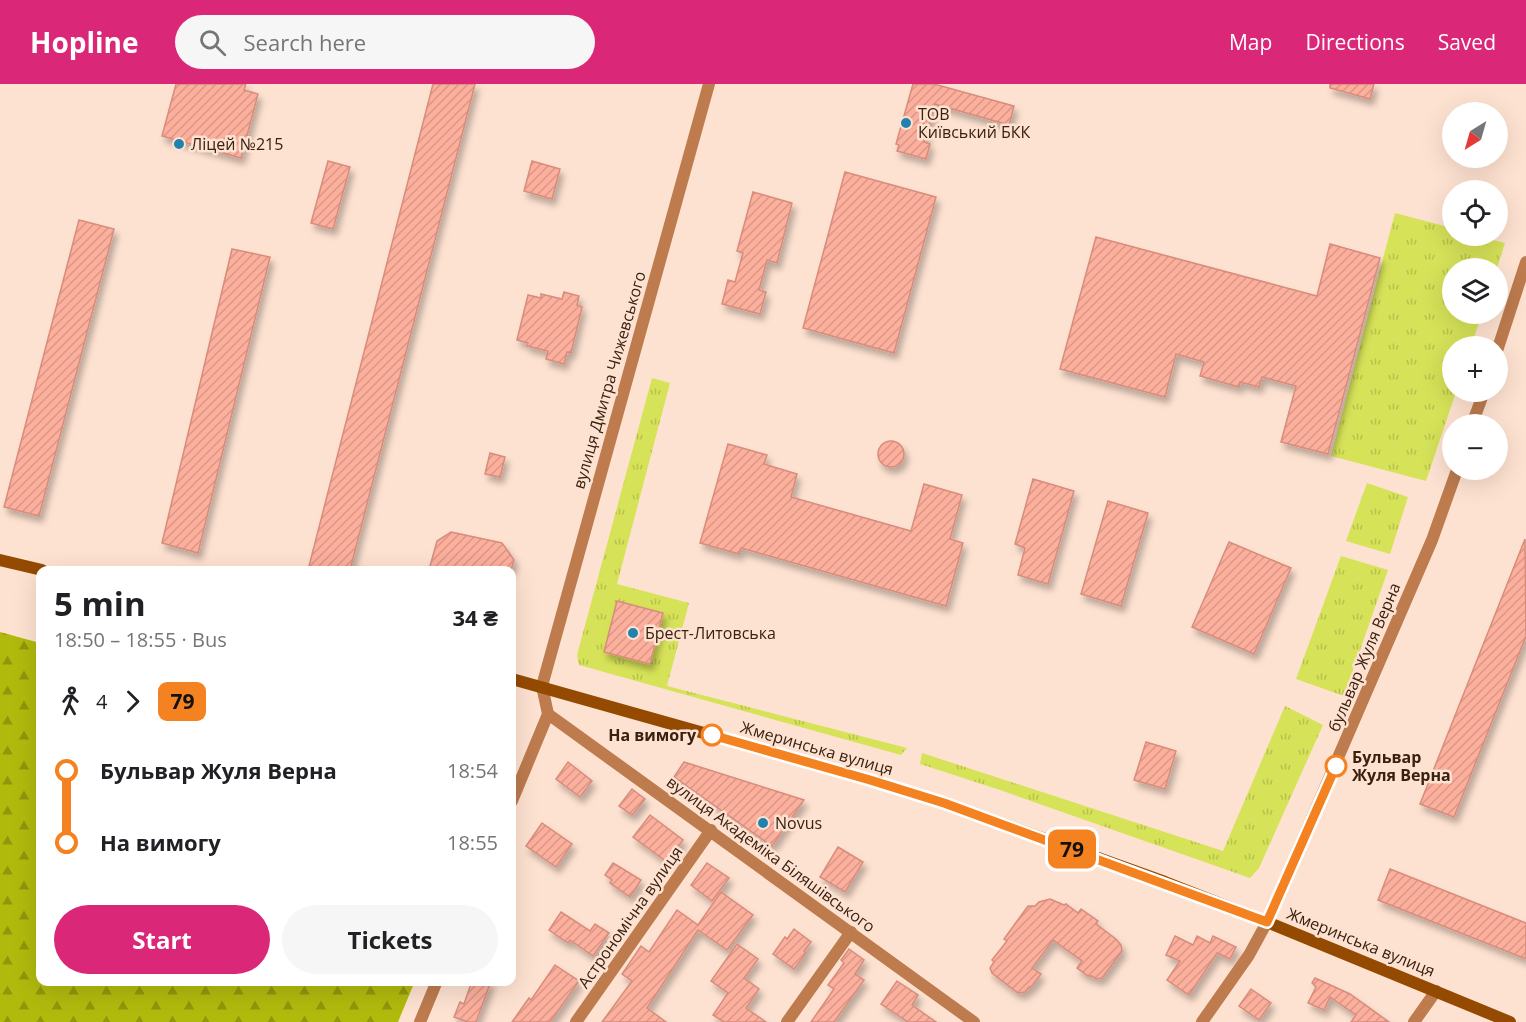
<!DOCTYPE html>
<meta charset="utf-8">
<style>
:root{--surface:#fff;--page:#f6f6f6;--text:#202124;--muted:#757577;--accent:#db2777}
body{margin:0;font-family:"Open Sans",sans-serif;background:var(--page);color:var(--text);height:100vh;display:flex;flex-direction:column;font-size:22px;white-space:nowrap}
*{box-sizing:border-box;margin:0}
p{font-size:20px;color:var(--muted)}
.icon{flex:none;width:33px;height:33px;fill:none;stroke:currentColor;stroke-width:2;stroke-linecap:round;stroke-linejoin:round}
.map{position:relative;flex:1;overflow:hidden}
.side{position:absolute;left:36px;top:482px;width:480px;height:420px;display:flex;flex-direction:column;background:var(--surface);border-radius:12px;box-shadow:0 6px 24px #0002}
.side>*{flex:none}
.badge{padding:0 12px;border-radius:9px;font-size:21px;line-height:39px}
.needle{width:39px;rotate:217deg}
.controls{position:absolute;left:1442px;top:18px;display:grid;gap:12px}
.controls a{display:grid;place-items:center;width:66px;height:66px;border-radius:50%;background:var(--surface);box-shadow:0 6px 24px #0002;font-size:30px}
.map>.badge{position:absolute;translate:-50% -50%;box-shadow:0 0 0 3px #fff}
.legs{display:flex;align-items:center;gap:9px;height:66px;padding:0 18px;font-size:20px}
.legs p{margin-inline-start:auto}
.head{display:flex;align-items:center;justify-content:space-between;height:102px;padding:0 18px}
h1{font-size:33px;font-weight:700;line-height:45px}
.cta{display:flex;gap:12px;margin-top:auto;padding:12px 18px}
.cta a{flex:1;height:69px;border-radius:36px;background:var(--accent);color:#fff;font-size:24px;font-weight:700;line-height:69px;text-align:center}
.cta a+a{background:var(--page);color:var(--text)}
ul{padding:0 18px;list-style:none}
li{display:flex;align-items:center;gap:21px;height:72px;font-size:22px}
li i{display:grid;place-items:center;width:9px;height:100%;margin:0 8px;background:currentColor}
li i::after{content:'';width:15px;height:15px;margin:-8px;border:4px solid;border-radius:50%;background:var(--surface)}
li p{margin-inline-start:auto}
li:first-child i{background:linear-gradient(#0000 50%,currentColor 0)}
li:last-child i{background:linear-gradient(currentColor 50%,#0000 0)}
header{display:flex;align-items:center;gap:36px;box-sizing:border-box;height:84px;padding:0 30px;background:var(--accent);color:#fff}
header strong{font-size:28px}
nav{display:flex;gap:33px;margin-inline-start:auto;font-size:21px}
.search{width:420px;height:54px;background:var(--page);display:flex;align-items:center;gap:15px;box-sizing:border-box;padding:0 21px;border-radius:33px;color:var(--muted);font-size:22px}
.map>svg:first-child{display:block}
.grass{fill:url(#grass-tufts)}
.forest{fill:url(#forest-firs)}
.building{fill:url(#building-hatch);stroke:#d78c7b;stroke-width:1.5;filter:url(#shadow)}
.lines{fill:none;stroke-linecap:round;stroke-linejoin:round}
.minor{stroke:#bd7b4e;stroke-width:12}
.tertiary{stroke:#bd7b4e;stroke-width:12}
.secondary{stroke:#954a01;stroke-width:12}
.line-1-casing{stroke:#fff;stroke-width:14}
.line-1{stroke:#f58220;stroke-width:9}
.poi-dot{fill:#2282ae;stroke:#fee2d1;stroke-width:2}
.stop-1-dot{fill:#fff;stroke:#f58220;stroke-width:3}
.labels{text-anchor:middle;stroke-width:5;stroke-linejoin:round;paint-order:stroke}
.poi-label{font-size:16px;fill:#39200f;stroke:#fee2d1;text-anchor:start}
.street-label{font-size:16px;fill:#39200f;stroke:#fee2d1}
.stop-label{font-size:16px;font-weight:bold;fill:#39200f;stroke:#fee2d1;text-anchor:end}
</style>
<header>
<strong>Hopline</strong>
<div class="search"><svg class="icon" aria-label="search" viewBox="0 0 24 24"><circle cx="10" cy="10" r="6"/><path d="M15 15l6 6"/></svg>Search here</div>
<nav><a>Map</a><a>Directions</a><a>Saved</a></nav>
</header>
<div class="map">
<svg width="1526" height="938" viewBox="0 0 1526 938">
<defs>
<pattern id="grass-tufts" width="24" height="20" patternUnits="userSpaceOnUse" patternTransform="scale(1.5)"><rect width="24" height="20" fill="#d6e258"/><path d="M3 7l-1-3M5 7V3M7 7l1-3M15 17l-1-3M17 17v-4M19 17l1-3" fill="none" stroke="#b8c24b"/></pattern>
<pattern id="forest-firs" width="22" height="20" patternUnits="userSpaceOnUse" patternTransform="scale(1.5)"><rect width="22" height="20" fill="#b0ba0d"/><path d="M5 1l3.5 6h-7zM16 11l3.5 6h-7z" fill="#90970b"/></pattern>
<pattern id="building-hatch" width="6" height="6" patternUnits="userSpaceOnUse" patternTransform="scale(1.5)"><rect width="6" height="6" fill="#fdaf9d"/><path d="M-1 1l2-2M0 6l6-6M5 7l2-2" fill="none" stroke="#da9686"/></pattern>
<filter id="shadow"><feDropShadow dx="3.5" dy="6" stdDeviation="3" flood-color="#0004"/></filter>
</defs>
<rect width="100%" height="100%" fill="#fee2d1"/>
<g class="grass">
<polygon points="1395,129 1452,144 1452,152 1477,152 1505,159 1497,184 1452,184 1452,230 1482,230 1471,262 1452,262 1452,308 1456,308 1426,397 1331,372"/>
<polygon points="652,294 670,299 617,500 689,519 667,602 907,664 901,671 579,581 577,571"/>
<polygon points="1367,399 1408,413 1390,470 1346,457"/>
<polygon points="1341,472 1388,486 1344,612 1296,595"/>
<polygon points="1285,622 1323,641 1259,784 1250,794 1000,706 920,680 922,669 1223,767"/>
</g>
<polygon class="forest" points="0,548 40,559 40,897 415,897 398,938 0,938"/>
<g class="building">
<polygon points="176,0 246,0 244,6 258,10 241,74 162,52"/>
<polygon points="433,0 475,0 350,486 308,486"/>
<polygon points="913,0 934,0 1014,22 1009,41 935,20 924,58 930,60 926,75 897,67 899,61 896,60"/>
<polygon points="1330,0 1374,0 1370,15 1330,4"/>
<polygon points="328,77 350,83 333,145 311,139"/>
<polygon points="532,77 560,85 552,115 524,107"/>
<polygon points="845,88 936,113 894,269 803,244"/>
<polygon points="753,108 792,119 777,179 767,176 759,206 766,208 760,230 722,220 728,196 735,198 743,169 737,167"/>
<polygon points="79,136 114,145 39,432 4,423"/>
<polygon points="1096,153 1317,212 1330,160 1380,174 1328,370 1281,358 1296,302 1262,293 1259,303 1240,298 1239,303 1200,292 1204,278 1176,270 1165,313 1060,285"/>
<polygon points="232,165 270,173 198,469 162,459"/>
<polygon points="564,208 579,212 577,221 582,223 571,269 567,268 564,280 546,275 548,267 527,262 528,259 517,256 528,211 541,214 541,210 562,215"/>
<circle cx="891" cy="370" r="13"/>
<polygon points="728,360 767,371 764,380 797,390 791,413 911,447 924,400 962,411 950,455 963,459 946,522 741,464 739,470 700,459"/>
<polygon points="490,369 505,373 500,393 485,390"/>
<polygon points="1033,395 1074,407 1048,500 1018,491 1025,464 1015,460"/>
<polygon points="1108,417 1148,429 1121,522 1081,510"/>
<polygon points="451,448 502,459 514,476 511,486 429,486 437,457"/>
<polygon points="1525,455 1526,552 1454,733 1420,720"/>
<polygon points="1229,458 1291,484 1254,570 1192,543"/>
<polygon points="617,517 663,529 650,580 604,568"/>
<polygon points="1146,658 1176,667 1165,705 1134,696"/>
<polygon points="568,678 592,697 580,713 556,695"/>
<polygon points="684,678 804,716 772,762 674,693"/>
<polygon points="632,705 645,715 632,731 619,722"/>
<polygon points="650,731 683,756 667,778 633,753"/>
<polygon points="542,739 572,760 556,783 526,762"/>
<polygon points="838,763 863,778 845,808 820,793"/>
<polygon points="613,779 641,796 630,813 610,799 612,796 605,791"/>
<polygon points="707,779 729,794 712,817 691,801"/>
<polygon points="1390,785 1526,839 1526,875 1378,816"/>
<polygon points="721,808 753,831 727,866 698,846 647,924 666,938 602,938 632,897 622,890 641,862 649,868 677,826 698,841"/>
<polygon points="1050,815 1064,821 1066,820 1078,829 1081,825 1098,837 1096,840 1116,855 1121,861 1122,867 1102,894 1096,895 1092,892 1088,892 1077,884 1082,877 1053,856 1032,884 1041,890 1031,903 1029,903 1025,908 1018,909 992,889 990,884 994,878 992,876 1007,857 1004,855 1028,822 1035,822 1039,818"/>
<polygon points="561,828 590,847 595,840 609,849 593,872 570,856 568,859 549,846"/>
<polygon points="794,845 811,858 804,867 806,869 794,885 773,870 785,853 787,855"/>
<polygon points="1175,852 1193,861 1197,852 1210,859 1213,852 1236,863 1230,875 1217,869 1189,911 1167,896 1180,877 1166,871"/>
<polygon points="737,860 758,875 744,894 759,905 746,924 766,938 724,938 713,931 728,909 711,897"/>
<polygon points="849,865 864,876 855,890 864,896 834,938 811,938 834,905 828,901 844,879 841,876"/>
<polygon points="555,881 579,897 550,938 512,938 529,914 531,916"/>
<polygon points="1315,894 1350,910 1389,938 1351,938 1356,931 1330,913 1324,926 1308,919 1316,903 1312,899"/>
<polygon points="472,897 491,897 476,938 468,938 454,933 460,918 464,920"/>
<polygon points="897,897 918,911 912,921 936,938 908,938 881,920"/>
<polygon points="1251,905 1271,919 1259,936 1239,922"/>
</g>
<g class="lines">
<g class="minor">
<polyline points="548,630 974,938"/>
<polyline points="512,717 548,630 542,602 709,0"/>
<polyline points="420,938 437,897"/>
<polyline points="576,938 711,746"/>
<polyline points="787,938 851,848"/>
<polyline points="1202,938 1249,871 1267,838"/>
<polyline points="1414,938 1436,907"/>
</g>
<g class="tertiary">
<polyline points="1497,267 1526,178"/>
<polyline points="1472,340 1484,308"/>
<polyline points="1267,838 1432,456 1457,386"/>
</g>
<g class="secondary">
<polyline points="0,476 42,486"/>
<polyline points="512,595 870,696 944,719 1165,798 1267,838 1510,938"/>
</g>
</g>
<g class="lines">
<g class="line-1-casing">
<polyline id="line-1" points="712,651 870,696 944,719 1267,838 1336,682"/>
</g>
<use href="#line-1" class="line-1"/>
</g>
<g class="poi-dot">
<circle cx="906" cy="39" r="6"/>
<circle cx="179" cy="60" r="6"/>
<circle cx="633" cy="549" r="6"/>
<circle cx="763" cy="739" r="6"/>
</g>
<g class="stop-1-dot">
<circle cx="712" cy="651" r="10"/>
<circle cx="1336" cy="682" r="10"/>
</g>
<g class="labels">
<g class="poi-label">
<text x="918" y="36">ТОВ<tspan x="918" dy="18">Київський БКК</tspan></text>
<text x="191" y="66">Ліцей №215</text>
<text x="645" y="555">Брест-Литовська</text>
<text x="775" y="745">Novus</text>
</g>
<g class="street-label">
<text transform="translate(609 296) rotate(-74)" y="6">вулиця Дмитра Чижевського</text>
<text transform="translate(1364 573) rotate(-67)" y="6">бульвар Жуля Верна</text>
<text transform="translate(817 664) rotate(16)" y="6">Жмеринська вулиця</text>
<text transform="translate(771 770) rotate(36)" y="6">вулиця Академіка Біляшівського</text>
<text transform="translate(630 833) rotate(-55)" y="6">Астрономічна вулиця</text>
<text transform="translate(1361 858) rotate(22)" y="6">Жмеринська вулиця</text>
</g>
<g class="stop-label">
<text x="696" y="657">На вимогу</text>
<text x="1352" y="679" text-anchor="start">Бульвар<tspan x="1352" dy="18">Жуля Верна</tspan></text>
</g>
</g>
</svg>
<div class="controls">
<a><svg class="needle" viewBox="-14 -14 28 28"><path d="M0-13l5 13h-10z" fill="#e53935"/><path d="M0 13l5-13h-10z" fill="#757577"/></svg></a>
<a><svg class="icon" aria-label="locate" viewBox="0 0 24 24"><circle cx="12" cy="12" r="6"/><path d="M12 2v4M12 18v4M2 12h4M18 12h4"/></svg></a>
<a><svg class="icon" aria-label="layers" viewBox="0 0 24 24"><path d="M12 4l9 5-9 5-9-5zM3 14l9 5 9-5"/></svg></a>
<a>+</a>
<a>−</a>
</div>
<b class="badge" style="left:1072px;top:765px;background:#f58220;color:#111">79</b>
<section class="side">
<div class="head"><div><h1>5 min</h1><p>18:50 – 18:55 · Bus</p></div><b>34 ₴</b></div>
<div class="legs"><svg class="icon" aria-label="walk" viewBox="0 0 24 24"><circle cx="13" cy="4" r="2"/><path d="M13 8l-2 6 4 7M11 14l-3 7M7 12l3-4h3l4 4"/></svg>4<svg class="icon" aria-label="forward" viewBox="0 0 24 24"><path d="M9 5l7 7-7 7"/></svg><b class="badge" style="background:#f58220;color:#111">79</b></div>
<ul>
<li><i style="color:#f58220"></i><b>Бульвар Жуля Верна</b><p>18:54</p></li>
<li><i style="color:#f58220"></i><b>На вимогу</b><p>18:55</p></li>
</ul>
<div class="cta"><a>Start</a><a>Tickets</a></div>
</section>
</div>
